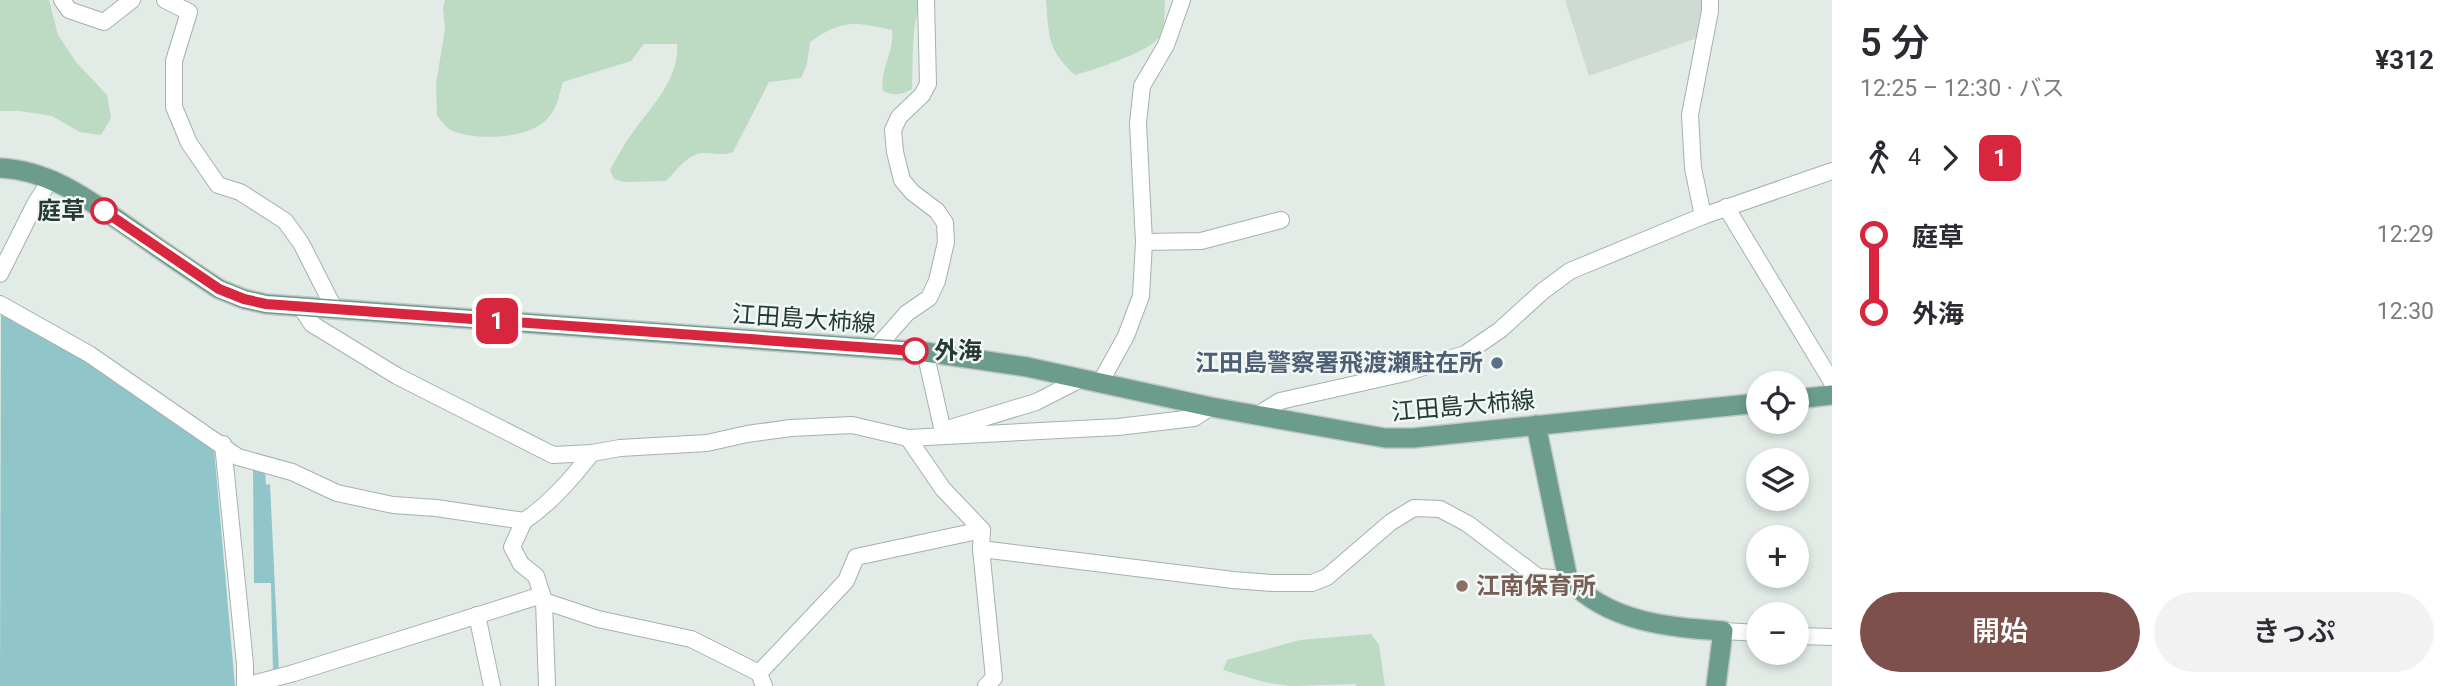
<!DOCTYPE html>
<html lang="ja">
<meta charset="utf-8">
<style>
:root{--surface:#fff;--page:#f2f2f3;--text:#2b2b33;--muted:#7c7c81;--accent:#7e504b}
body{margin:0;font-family:Roboto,"Noto Sans JP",sans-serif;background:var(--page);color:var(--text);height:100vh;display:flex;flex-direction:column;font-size:26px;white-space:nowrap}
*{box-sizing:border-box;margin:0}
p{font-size:23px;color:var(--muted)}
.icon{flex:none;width:38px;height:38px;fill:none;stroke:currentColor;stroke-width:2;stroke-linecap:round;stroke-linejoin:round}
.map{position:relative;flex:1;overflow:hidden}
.panel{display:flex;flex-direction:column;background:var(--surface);width:630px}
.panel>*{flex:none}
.badge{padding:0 14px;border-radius:10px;font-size:24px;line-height:46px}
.tools{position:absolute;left:1746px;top:371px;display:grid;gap:14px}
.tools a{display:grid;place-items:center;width:63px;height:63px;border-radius:50%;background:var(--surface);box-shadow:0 4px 10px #0003;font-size:35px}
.map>.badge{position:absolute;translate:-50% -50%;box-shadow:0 0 0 4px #fff}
.legs{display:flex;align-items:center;gap:10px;height:77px;padding:0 28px;font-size:23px}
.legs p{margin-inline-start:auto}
.summary{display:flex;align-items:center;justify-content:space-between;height:119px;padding:0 28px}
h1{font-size:38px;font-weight:600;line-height:52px}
.cta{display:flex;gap:14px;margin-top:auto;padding:14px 28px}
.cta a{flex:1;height:80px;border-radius:42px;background:var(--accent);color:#fff;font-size:28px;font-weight:600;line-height:80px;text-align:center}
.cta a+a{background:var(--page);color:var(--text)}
ul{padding:0 28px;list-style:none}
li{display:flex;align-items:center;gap:24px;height:77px;font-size:26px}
li i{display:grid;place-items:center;width:10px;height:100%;margin:0 9px;background:currentColor}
li i::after{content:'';width:18px;height:18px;margin:-9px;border:5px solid;border-radius:50%;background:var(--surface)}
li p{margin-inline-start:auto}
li:first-child i{background:linear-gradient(#0000 50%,currentColor 0)}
li:last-child i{background:linear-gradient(currentColor 50%,#0000 0)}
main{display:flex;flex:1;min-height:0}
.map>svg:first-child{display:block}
.built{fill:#d0dad5}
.green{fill:#bddac3}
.water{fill:#90c5ca}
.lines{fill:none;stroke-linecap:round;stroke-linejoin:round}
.minor-casing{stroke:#a5b2ac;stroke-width:18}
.major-casing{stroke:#c2c8c6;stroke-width:22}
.minor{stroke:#fff;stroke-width:16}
.major{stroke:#6b9c8c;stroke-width:19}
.line-1-casing{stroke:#fff;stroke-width:16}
.line-1{stroke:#d7263d;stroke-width:10}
.stop-1-dot{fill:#fff;stroke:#d7263d;stroke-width:3.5}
.service-dot{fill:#5c6f8a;stroke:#f2f8f5;stroke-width:2.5}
.education-dot{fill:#8d6e63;stroke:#f2f8f5;stroke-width:2.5}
.labels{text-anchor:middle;stroke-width:5;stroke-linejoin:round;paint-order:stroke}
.stop-label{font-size:24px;font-weight:bold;fill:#243a32;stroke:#f2f8f5;text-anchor:end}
.street-label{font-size:24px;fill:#243a32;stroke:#f2f8f5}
.service-label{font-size:24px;font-weight:bold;fill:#4e5e75;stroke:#f2f8f5;text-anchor:end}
.education-label{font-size:24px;font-weight:bold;fill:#785e54;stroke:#f2f8f5;text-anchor:start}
</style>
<main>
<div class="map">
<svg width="1832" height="686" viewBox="0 0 1832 686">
<rect width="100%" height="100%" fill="#e2ebe6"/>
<polygon class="built" points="1565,0 1703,0 1700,37 1589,76"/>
<g class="green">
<polygon points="0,0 49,0 58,35 76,62 107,95 111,118 101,135 80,132 52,116 20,111 0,111"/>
<path d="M445 0H921C911 28 913 59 912 89 901 95 895 96 883 91 879 70 895 51 892 30 854 22 843 19 810 42L807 64 801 78 769 82 733 152C721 156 715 153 704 153 688 153 676 171 666 181L623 182 614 179 610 170C617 157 624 144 633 132 652 106 680 78 677 44H644L631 61 563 82C559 94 557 109 548 118 530 139 478 141 453 131 447 129 442 121 437 116L436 84 445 29 443 8Z"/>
<path d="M1046 0H1165C1164 12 1166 27 1159 37 1150 52 1093 70 1075 75 1047 50 1049 35 1046 0Z"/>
<polygon points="1371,634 1379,645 1385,686 1356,686 1356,684 1290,686 1264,682 1223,670 1227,660 1300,640"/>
</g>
<g class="water">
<polygon points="1,313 87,362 214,449 235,686 0,686"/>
<polygon points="253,469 265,470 266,485 270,484 279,673 273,674 271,583 254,583"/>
</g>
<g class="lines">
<g class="minor-casing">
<g id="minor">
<polyline points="62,0 69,10 104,22 132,0"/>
<polyline points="165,0 189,12 174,61 174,107 189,143 218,185 240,192 285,221 301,243 334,308"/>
<polyline points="1726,207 1832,382"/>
<polyline points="1703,216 1693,168 1690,115 1710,11 1710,0"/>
<polyline points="1144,242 1201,241 1281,220"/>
<polyline points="0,274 35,204 51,179"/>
<polyline points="0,304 89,354 238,457 292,472 337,493 393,505 436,508 524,521 512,547 521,564 536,576 544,601 547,686"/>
<polyline points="300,306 312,324 397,376 553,455 592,453 620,448 707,443 747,434 791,428 852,425 908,438 1118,427 1194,418 1211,407"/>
<polyline points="876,348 907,313 929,298 937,281 946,242 945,223 937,211 912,192 902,180 895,152 893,130 899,117 922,95 928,84 926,0"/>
<polyline points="925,352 944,436"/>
<polyline points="1100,383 1126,336 1141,296 1144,242 1138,123 1142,86 1166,45 1182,0"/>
<polyline points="1259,414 1280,401 1405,373 1465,354 1500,330 1543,291 1570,271 1703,216 1832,171"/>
<polyline points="944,430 1036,402 1081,379"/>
<polyline points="908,438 943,489 982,530 981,549 994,678 986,686"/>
<polyline points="223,444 245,664 245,686 294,673 542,595"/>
<path d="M524 521C551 503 572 478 592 453"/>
<polyline points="981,549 1233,580 1273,583 1312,583 1327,577 1391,522 1414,508 1440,509 1468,524 1538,577 1568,579"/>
<polyline points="544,601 598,619 691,639 759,673 764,686"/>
<polyline points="477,615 492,686"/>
<polyline points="1723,631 1759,633"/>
<polyline points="1797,636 1832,637"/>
<polyline points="759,673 846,581 856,557 982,530"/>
</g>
</g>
<g class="major-casing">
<g id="major">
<path d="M0 168C52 170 93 203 134 231 162 251 190 270 219 289L244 299 266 304 925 352 1027 367 1211 407 1385 438H1413L1759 403"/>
<polyline points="1797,399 1832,395"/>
<path d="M1536 425 1568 579C1609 622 1666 627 1723 631L1716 686"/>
</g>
</g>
<use href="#minor" class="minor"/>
<use href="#major" class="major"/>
</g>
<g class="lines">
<g class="line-1-casing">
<polyline id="line-1" points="104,211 219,289 244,299 266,304 915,351"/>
</g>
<use href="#line-1" class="line-1"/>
</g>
<g class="stop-1-dot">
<circle cx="104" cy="211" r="12"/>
<circle cx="915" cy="351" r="12"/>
</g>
<circle class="service-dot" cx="1497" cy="363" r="7"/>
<circle class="education-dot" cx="1462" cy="586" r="7"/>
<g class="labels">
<g class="stop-label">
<text x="85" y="219">庭草</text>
<text x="934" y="359" text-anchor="start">外海</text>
</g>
<g class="street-label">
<text transform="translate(804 319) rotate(4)" y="8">江田島大柿線</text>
<text transform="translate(1463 406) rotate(-5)" y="8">江田島大柿線</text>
</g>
<g class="service-label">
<text x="1483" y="371">江田島警察署飛渡瀬駐在所</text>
</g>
<g class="education-label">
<text x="1476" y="594">江南保育所</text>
</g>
</g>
</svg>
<div class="tools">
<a><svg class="icon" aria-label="locate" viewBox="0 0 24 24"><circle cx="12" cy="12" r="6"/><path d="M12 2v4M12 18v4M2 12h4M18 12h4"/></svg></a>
<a><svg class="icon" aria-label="layers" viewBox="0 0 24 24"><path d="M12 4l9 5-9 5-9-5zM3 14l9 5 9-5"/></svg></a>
<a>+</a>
<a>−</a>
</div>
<b class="badge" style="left:497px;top:321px;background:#d7263d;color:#fff">1</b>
</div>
<section class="panel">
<div class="summary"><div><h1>5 分</h1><p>12:25 – 12:30 · バス</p></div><b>¥312</b></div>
<div class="legs"><svg class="icon" aria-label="walk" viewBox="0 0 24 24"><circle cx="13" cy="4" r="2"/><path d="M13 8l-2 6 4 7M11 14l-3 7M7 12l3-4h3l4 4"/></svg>4<svg class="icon" aria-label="forward" viewBox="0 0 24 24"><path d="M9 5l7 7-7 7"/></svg><b class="badge" style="background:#d7263d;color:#fff">1</b></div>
<ul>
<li><i style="color:#d7263d"></i><b>庭草</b><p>12:29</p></li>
<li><i style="color:#d7263d"></i><b>外海</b><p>12:30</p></li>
</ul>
<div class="cta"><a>開始</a><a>きっぷ</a></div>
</section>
</main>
